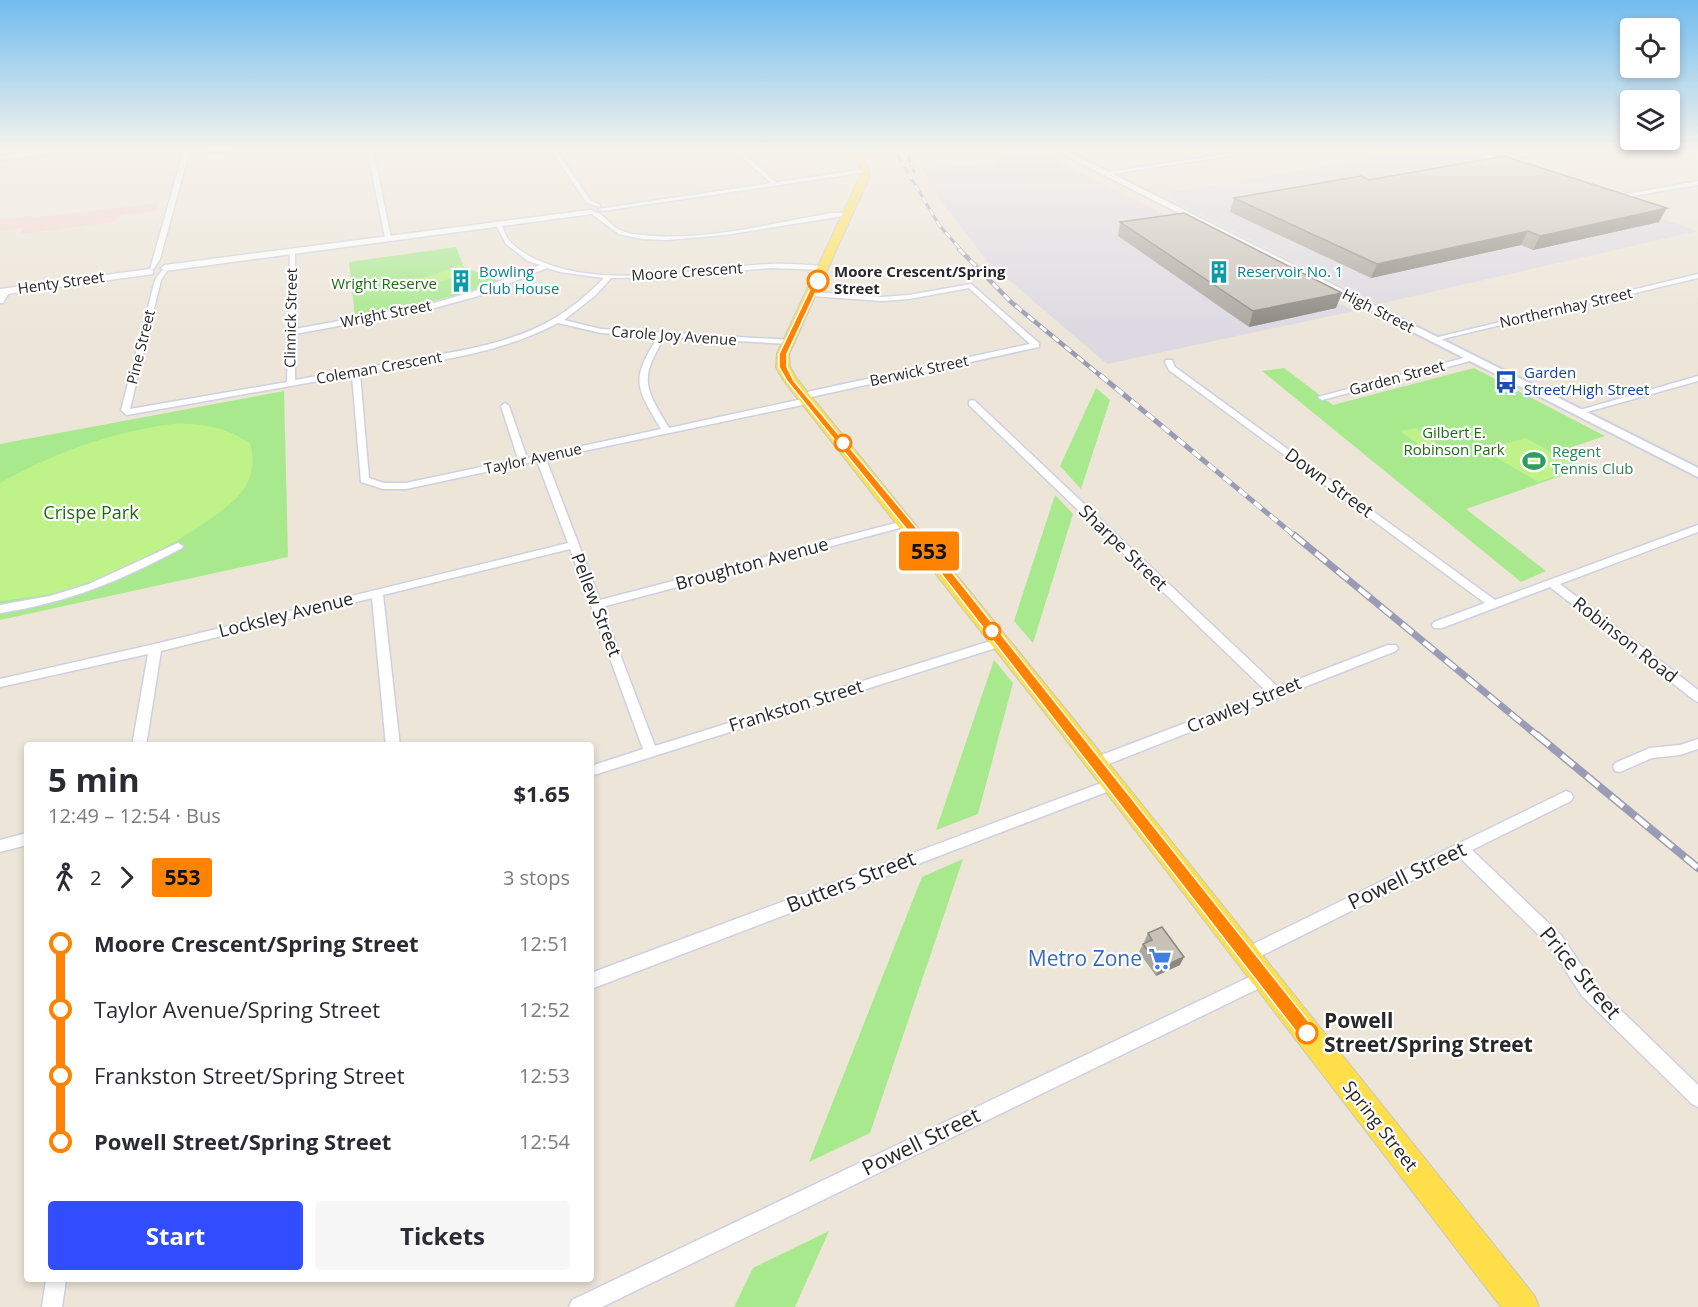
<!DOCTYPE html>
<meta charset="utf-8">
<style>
:root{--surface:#fff;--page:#f7f7f7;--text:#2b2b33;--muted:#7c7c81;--accent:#324cff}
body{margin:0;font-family:"Open Sans",sans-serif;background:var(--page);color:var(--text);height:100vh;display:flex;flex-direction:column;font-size:22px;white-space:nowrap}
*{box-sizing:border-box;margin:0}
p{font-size:20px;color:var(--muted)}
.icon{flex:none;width:33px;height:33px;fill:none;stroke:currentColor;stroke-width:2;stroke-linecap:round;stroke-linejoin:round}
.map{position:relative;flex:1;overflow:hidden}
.details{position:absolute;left:24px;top:742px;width:570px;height:540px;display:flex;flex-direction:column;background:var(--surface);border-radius:6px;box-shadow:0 3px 9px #0003}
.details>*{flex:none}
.badge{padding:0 12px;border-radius:4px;font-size:21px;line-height:39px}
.tools{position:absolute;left:1620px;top:18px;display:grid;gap:12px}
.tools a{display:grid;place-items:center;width:60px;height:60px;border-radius:6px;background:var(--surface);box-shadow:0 3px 9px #0003;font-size:30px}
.map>.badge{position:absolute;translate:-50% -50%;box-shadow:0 0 0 3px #fff}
.legs{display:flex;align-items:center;gap:9px;height:66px;padding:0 24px;font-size:20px}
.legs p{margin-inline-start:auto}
.overview{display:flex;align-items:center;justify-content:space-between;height:102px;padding:0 24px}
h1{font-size:33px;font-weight:700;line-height:45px}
.cta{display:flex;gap:12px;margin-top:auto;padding:12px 24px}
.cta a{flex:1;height:69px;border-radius:6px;background:var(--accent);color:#fff;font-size:24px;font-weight:700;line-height:69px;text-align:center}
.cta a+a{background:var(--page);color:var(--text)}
ul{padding:0 24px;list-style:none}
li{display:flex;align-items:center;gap:21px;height:66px;font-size:22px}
li i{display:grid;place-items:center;width:9px;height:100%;margin:0 8px;background:currentColor}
li i::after{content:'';width:15px;height:15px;margin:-8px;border:4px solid;border-radius:50%;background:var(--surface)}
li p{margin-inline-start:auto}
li:first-child i{background:linear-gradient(#0000 50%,currentColor 0)}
li:last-child i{background:linear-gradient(currentColor 50%,#0000 0)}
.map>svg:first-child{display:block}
.industrial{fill:#ddd9e3}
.medical{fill:#f5d4d3}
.green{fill:#a8e98e}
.pitch{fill:#bff288}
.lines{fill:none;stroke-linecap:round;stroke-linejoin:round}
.minor-casing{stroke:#cdd0e3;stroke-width:3}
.tertiary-casing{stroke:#cdd0e3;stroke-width:3}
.secondary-casing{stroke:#cdd0e3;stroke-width:4}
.primary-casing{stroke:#c7c7c7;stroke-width:2}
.minor{fill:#fff;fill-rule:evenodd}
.tertiary{fill:#fff;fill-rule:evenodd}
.secondary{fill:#fff;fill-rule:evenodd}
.primary{fill:#fedf4a;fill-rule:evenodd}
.rail-far4-casing{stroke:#9a9cb5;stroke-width:3}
.rail-far3-casing{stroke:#9a9cb5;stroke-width:4.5}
.rail-far2-casing{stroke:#9a9cb5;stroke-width:5}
.rail-far1-casing{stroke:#9a9cb5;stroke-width:7}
.rail-casing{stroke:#9a9cb5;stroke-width:8}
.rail-far4{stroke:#fff;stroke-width:2;stroke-dasharray:7;stroke-linecap:butt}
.rail-far3{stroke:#fff;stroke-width:3;stroke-dasharray:8;stroke-linecap:butt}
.rail-far2{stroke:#fff;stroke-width:4;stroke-dasharray:10;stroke-linecap:butt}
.rail-far1{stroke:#fff;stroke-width:4.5;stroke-dasharray:14;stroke-linecap:butt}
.rail{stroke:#fff;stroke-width:5;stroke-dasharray:16;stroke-linecap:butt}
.wall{fill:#aba69e}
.shaded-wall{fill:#8b8781}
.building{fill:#c7c1b8;stroke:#8b8781;stroke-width:1.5}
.line-1{fill:#ff8200;stroke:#fff;stroke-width:1.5}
.stop-1-dot{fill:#fff;stroke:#ff8200;stroke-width:3}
.labels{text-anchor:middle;stroke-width:4.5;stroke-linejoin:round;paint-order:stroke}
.far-culture-label{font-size:15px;fill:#0d838f;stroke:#fff;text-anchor:start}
.far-street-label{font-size:15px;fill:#282828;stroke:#fff}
.far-stop-label{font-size:15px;font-weight:bold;fill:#282828;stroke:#fff;text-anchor:start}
.far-park-label{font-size:15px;fill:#1f6b12;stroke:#fff}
.far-transit-label{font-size:15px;fill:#164399;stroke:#fff;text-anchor:start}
.far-leisure-label{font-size:15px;fill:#27864d;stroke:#fff;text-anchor:start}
.street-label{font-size:18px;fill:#282828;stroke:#fff}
.park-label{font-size:18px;fill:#1f6b12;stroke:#fff}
.near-street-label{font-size:21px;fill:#282828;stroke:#fff}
.near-shop-label{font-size:21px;fill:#366cbe;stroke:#fff;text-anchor:end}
.near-stop-label{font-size:21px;font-weight:bold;fill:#282828;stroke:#fff;text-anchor:start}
</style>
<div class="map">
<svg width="1698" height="1307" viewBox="0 0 1698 1307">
<rect width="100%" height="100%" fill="#ece5d8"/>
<g class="industrial">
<polygon points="934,149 1034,149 1354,311 1107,364 988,262 938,197 923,169 998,163 982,150 939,154"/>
<polygon points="1428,149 1457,149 1698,231 1378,304 1160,194"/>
</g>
<polygon class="medical" points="158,203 156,211 117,216 115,222 21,234 23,228 0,231 0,220 32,216 32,218"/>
<g class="green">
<path d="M456 247 464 267 499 281C452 299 404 308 355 317L349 262Z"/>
<polygon points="1284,368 1333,405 1474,368 1605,436 1554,453 1581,469 1466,509 1546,571 1521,582 1262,371"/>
<polygon points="1096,388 1110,400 1081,489 1060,466"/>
<polygon points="284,391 288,557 0,620 0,444"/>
<polygon points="1055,495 1073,514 1033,643 1014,621"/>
<polygon points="994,660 1013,683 978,814 936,830"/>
<polygon points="963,859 870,1133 809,1162 922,877"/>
<polygon points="829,1231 795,1307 734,1307 753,1268"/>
</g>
<g class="pitch">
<polygon points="459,265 473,270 435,284 422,279"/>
<path d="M172 424C203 423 224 427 250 443 255 461 253 479 240 494 209 529 113 577 68 590 46 596 22 598 0 601V483C56 452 108 433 172 424Z"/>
<polygon points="1416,428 1445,449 1429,452 1400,431"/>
<polygon points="1526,438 1581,469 1538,482 1483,450"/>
</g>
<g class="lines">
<g class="minor-casing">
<g id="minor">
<polygon points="184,149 190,149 160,259 154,269 150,269"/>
<polygon points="367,149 373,149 391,238 388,240 385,238"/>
<polygon points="550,149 556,149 591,201 600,205 600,207 587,203"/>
<polygon points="733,149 739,149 777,183 777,185 773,185"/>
<polygon points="1260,149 1274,149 1105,175 1102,173"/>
<polygon points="1464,149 1472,149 1497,158 1549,149 1561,149 1504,160 1510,162 1508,165"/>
<polygon points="1698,181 1698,185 1613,199 1610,197"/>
<path d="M590 211C603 211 609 225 620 230 627 233 636 235 643 235 705 242 771 223 832 213H847L850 215 725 235 667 240 642 239 619 234 590 213Z"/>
<path d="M498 221C504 226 504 234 509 240 514 247 527 255 535 259 605 291 695 268 769 264 788 263 806 265 824 266L827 268 824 270 771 268 668 277 611 278 596 295 564 320 601 329 792 340 793 342 789 344 665 337C639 379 644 387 669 428L807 398 811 401 807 404 546 459 600 600 907 520 912 523 911 525 602 607 655 746 997 639H1005L1007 642 1005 645 591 776V766L643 749 570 549 383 595 400 746H386L372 598 161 651 146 746H132L148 654 0 687V679L155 644 568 543 537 461 406 489H383L361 482 352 375 127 415 121 410 155 280 162 270 167 271 161 280 130 409 287 382 290 250 295 251V329L427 305 472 292 540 265 528 261 506 244 495 223ZM547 268 560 272 604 278C590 292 575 306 558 316 515 343 462 351 413 359 374 366 335 373 295 380V334L431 309 478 296ZM558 323 601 333 658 337C630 380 636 387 661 429L527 458 509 406 505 403 501 406 518 459 406 483H384L369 478 360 374C427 362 498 355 558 323Z"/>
<polygon points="1698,274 1698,278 1434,341 1430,339"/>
<polygon points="971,284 1039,343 1039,347 802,399 798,396 802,393 1030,344 969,288 909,299 882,301 812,296 808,294 812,292 882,297 909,295"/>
<polygon points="3,289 10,291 3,303 0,303 0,295"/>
<polygon points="1471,356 1475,358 1474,360 1322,400 1318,397"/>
<polygon points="1166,360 1172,360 1175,367 1495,600 1698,525 1698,532 1560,584 1698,690 1698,702 1694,700 1550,587 1442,628 1434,628 1432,625 1434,622 1485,603 1169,370 1165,362"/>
<polygon points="1698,376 1698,381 1580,414 1573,412"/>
<polygon points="972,400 975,401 1278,687 1388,645 1396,645 1398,648 1396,651 1101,767 1096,768 1091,767 1089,763 1091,759 1267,692 969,405 969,401"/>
<path d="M178 543 183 546 182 548C120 581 70 602 0 613V605L50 596 89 584Z"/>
<polygon points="1698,739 1698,749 1680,755 1652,758 1620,772 1615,771 1613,767 1615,763 1650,748 1680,745"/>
<polygon points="1112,779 1117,780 1119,784 1117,788 591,989 591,973"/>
<polygon points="1566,791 1571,793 1573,797 1571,801 1472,850 1561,935 1594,984 1698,1085 1698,1107 1692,1104 1582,996 1549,945 1459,857 1253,960 1247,962 1241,960 1239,955 1241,950"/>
<polygon points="27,833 27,845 0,852 0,840"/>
<polygon points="1264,970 1270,973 1272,978 1270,983 602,1307 569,1307 572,1300"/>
<polygon points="46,1280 66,1280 62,1307 42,1307"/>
</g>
</g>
<g class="tertiary-casing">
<g id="tertiary">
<polygon points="66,149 87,149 0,160 0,156"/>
<polygon points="865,169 867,172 602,211 598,209"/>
<polygon points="589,210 592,210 592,214 165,271 161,268 165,265"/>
<polygon points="150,269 153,270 153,274 0,295 0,289"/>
</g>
</g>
<g class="secondary-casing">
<polygon id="secondary" points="1053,149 1063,149 1698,468 1698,477"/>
</g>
<g class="primary-casing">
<polygon id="primary" points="853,149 861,149 869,171 869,178 789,354 790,367 797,379 1075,721 1534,1295 1539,1307 1501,1307 1060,732 784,381 776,367 777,354 859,178 861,171"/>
</g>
<use href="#minor" class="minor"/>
<use href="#tertiary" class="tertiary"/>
<use href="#secondary" class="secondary"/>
<use href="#primary" class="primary"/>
<g class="rail-far4-casing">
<g id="rail-far4">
<polyline points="894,149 939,225 961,250"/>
<polyline points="905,149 914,172"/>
</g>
</g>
<g class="rail-far3-casing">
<polyline id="rail-far3" points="959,249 1011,302 1102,377"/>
</g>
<g class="rail-far2-casing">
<polyline id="rail-far2" points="1100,375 1295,536"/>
</g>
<g class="rail-far1-casing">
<polyline id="rail-far1" points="1294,535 1539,737"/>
</g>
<g class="rail-casing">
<polyline id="rail" points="1537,735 1698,868"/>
</g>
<use href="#rail-far4" class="rail-far4"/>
<use href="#rail-far3" class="rail-far3"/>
<use href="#rail-far2" class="rail-far2"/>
<use href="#rail-far1" class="rail-far1"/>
<use href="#rail" class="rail"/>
</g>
<g class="wall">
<polygon points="1369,180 1659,222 1533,250 1521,245 1371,278 1230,212 1234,198"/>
<polygon points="1120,222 1336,308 1249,327 1118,236"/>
<polygon points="1148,933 1180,965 1156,976 1139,952 1143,944 1145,943 1144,942"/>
</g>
<g class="shaded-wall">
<polygon points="207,149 237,149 237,152 210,154"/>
<polygon points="1667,208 1659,222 1533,250 1540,236"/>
<polygon points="1528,231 1521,245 1371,278 1377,264"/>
<polygon points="1342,293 1336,308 1249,327 1253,311"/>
<polygon points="1184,957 1180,965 1156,976 1160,968"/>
</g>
<g class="building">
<polygon points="1504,156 1667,208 1540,236 1528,231 1377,264 1234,198 1361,176 1369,180"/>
<polygon points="1184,213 1342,293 1253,311 1120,222"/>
<polygon points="1162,927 1184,957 1160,968 1143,944 1152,940 1148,933"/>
</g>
<linearGradient id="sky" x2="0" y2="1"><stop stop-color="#71bcef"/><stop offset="0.45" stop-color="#f6f3ed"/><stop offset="1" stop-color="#f6f3ed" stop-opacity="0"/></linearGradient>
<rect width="1698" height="332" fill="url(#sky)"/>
<polygon class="line-1" points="818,279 821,281 787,354 787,367 794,381 920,532 1313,1027 1315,1033 1313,1038 1307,1041 1301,1038 912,536 787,381 779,367 779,354 814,281"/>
<defs>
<g id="building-bare" transform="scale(1.8)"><path d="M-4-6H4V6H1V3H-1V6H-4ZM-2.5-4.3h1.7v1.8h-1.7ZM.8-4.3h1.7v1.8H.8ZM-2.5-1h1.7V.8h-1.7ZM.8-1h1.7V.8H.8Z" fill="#0f9aa8" stroke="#fff" stroke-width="2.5" paint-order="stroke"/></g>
<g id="bus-bare" transform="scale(1.8)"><path d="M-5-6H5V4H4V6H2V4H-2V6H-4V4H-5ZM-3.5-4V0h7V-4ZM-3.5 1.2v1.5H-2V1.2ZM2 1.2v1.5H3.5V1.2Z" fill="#1a4fb4" stroke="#fff" stroke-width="2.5" paint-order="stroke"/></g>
<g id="stadium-bare" transform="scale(1.8)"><path d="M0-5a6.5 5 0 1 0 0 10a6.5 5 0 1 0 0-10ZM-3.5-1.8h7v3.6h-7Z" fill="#2e9e5b" stroke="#fff" stroke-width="2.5" paint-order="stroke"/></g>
<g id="supermarket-bare" transform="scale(1.8)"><path d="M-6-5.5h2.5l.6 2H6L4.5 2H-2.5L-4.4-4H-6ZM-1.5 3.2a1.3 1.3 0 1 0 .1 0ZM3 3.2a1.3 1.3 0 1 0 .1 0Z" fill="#3f7fe0" stroke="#fff" stroke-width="2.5" paint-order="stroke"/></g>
</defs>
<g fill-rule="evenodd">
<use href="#building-bare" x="1219" y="272"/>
<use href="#building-bare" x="461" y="281"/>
<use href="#bus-bare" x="1506" y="382"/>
<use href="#stadium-bare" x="1534" y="461"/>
<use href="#supermarket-bare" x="1160" y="959"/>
</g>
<g class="stop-1-dot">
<circle cx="818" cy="281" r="10"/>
<circle cx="843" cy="443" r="8"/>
<circle cx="992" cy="631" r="8"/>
<circle cx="1307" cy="1033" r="10"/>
</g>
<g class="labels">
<g class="far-culture-label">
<text x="479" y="277">Bowling<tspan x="479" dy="17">Club House</tspan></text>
<text x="1237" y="277">Reservoir No. 1</text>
</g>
<g class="far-street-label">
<text transform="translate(687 272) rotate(-4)" y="5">Moore Crescent</text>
<text transform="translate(61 283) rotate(-8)" y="5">Henty Street</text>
<text transform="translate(1566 308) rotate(-13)" y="5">Northernhay Street</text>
<text transform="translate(1378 311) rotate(27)" y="5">High Street</text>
<text transform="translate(386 314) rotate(-11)" y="5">Wright Street</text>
<text transform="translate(291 318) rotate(-89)" y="5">Clinnick Street</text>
<text transform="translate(674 336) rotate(4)" y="5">Carole Joy Avenue</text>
<text transform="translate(141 347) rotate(-76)" y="5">Pine Street</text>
<text transform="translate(379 368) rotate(-10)" y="5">Coleman Crescent</text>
<text transform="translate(919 371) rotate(-12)" y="5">Berwick Street</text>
<text transform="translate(1397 378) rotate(-15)" y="5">Garden Street</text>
<text transform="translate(533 459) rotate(-12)" y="5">Taylor Avenue</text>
</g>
<g class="far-stop-label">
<text x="834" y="277">Moore Crescent/Spring<tspan x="834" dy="17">Street</tspan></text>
</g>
<g class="far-park-label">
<text x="384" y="289">Wright Reserve</text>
<text x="1454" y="438">Gilbert E.<tspan x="1454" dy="17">Robinson Park</tspan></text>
</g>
<g class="far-transit-label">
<text x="1524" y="378">Garden<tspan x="1524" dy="17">Street/High Street</tspan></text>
</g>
<g class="far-leisure-label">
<text x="1552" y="457">Regent<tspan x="1552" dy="17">Tennis Club</tspan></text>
</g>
<g class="street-label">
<text transform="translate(1329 483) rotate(36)" y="6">Down Street</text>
<text transform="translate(1123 548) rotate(44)" y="6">Sharpe Street</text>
<text transform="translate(752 564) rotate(-15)" y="6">Broughton Avenue</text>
<text transform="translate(596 605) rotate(69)" y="6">Pellew Street</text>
<text transform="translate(286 615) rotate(-14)" y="6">Locksley Avenue</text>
<text transform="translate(1625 640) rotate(38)" y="6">Robinson Road</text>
<text transform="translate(1244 705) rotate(-22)" y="6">Crawley Street</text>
<text transform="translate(796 706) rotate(-17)" y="6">Frankston Street</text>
<text transform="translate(1380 1126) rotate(52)" y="6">Spring Street</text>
</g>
<g class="park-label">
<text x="91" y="519">Crispe Park</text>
</g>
<g class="near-street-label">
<text transform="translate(1407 876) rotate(-26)" y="7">Powell Street</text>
<text transform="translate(851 882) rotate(-21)" y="7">Butters Street</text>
<text transform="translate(1580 973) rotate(50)" y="7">Price Street</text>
<text transform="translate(921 1142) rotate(-26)" y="7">Powell Street</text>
</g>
<g class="near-shop-label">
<text x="1142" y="966">Metro Zone</text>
</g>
<g class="near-stop-label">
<text x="1324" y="1028">Powell<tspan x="1324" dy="24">Street/Spring Street</tspan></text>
</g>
</g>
</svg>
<div class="tools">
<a><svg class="icon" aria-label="locate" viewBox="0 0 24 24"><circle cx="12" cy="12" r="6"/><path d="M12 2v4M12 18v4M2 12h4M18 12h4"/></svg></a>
<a><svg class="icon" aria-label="layers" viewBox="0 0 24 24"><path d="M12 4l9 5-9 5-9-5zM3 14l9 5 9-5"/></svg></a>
</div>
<b class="badge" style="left:929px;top:551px;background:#ff8200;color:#111">553</b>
<section class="details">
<div class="overview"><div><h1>5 min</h1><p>12:49 – 12:54 · Bus</p></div><b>$1.65</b></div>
<div class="legs"><svg class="icon" aria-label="walk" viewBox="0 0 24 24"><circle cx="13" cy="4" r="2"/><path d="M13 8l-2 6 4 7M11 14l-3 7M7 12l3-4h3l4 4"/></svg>2<svg class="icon" aria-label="forward" viewBox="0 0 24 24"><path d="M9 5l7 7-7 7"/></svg><b class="badge" style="background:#ff8200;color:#111">553</b><p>3 stops</p></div>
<ul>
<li><i style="color:#ff8200"></i><b>Moore Crescent/Spring Street</b><p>12:51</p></li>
<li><i style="color:#ff8200"></i><span>Taylor Avenue/Spring Street</span><p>12:52</p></li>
<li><i style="color:#ff8200"></i><span>Frankston Street/Spring Street</span><p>12:53</p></li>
<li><i style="color:#ff8200"></i><b>Powell Street/Spring Street</b><p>12:54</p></li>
</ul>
<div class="cta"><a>Start</a><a>Tickets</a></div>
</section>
</div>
